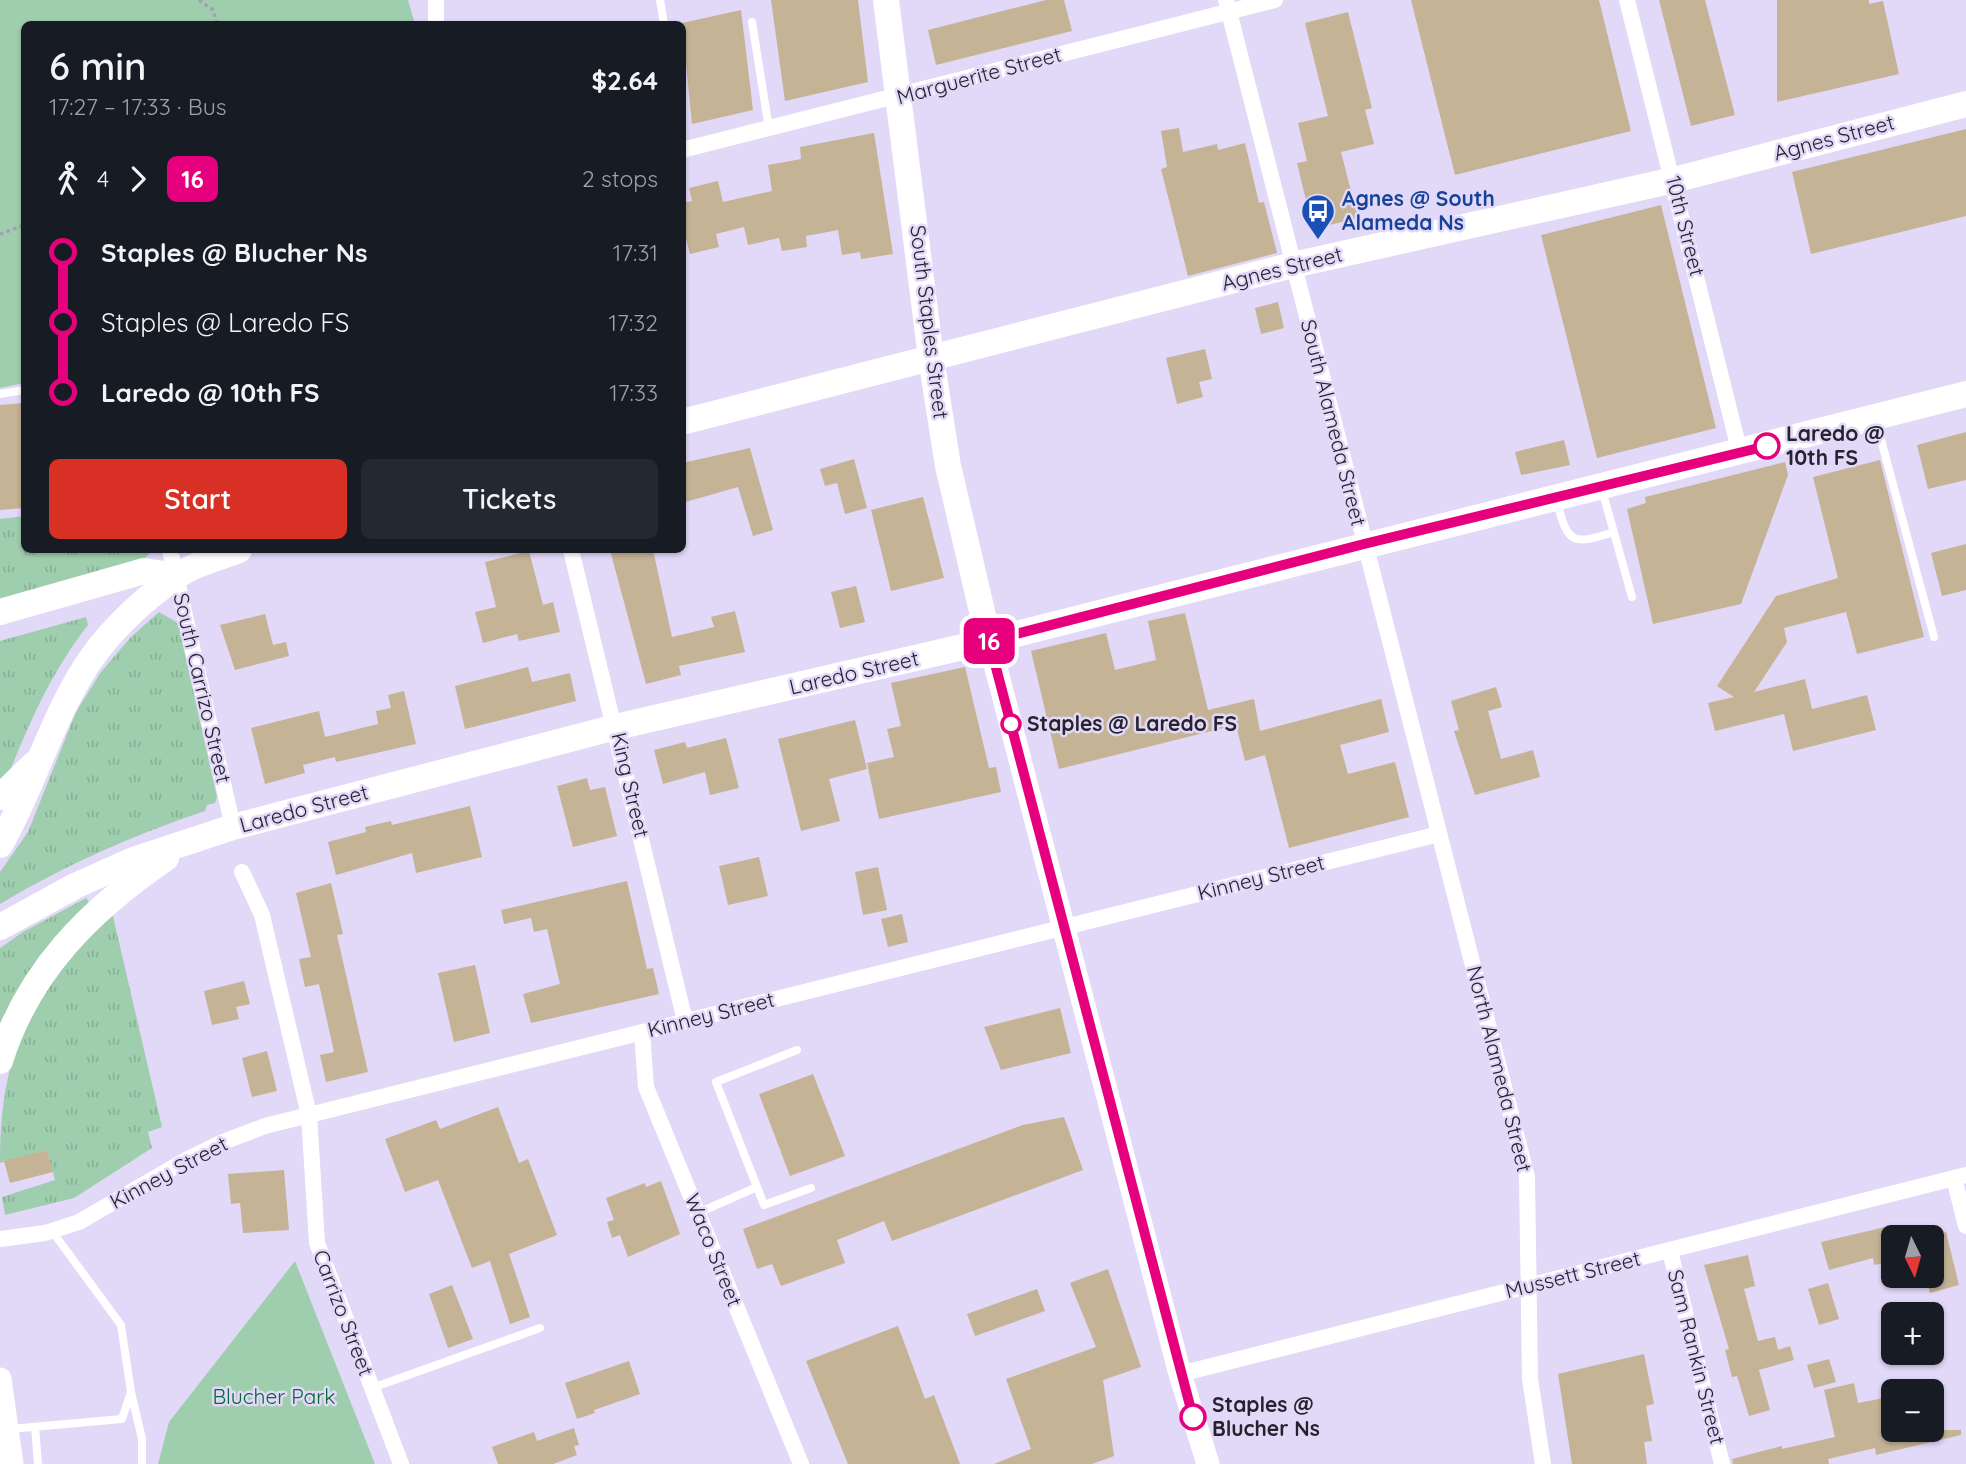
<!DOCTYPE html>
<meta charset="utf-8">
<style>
:root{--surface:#171b24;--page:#242831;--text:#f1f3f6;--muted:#9ea1a6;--accent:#d93025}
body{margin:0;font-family:Quicksand,sans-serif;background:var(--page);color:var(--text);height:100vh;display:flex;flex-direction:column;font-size:26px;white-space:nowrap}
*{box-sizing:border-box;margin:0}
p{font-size:23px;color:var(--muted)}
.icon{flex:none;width:38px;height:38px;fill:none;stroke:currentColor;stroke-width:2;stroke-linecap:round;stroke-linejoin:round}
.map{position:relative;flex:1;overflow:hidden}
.drawer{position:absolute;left:21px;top:21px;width:665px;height:532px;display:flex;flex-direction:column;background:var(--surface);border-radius:10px;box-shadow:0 2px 5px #0004}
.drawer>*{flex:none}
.badge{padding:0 14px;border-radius:10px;font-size:24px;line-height:46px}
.needle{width:46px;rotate:175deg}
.fabs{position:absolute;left:1881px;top:1225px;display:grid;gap:14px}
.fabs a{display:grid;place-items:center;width:63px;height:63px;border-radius:10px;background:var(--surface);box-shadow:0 2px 5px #0004;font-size:35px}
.map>.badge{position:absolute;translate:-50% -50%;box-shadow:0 0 0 4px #fff}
.legs{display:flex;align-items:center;gap:10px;height:77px;padding:0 28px;font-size:23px}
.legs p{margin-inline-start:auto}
.headline{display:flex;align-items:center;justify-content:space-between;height:119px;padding:0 28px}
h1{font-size:38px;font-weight:600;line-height:52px}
.primary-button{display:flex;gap:14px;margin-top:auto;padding:14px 28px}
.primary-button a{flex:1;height:80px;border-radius:10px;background:var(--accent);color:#fff;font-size:28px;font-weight:600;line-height:80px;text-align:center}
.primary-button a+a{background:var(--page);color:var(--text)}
ul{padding:0 28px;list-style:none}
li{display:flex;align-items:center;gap:24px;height:70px;font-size:26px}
li i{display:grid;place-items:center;width:10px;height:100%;margin:0 9px;background:currentColor}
li i::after{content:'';width:18px;height:18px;margin:-9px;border:5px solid;border-radius:50%;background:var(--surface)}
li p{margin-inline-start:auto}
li:first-child i{background:linear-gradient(#0000 50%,currentColor 0)}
li:last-child i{background:linear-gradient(currentColor 50%,#0000 0)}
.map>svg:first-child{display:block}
.grass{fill:url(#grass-tufts)}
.park{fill:#9fceae}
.building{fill:#c5b396}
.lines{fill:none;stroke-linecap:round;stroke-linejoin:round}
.path{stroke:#a49db6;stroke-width:3.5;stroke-dasharray:3.5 3.5;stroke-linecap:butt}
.lane{stroke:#fff;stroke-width:8}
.street{stroke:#fff;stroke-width:16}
.secondary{stroke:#fff;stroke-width:23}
.primary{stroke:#fff;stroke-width:26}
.line-1-casing{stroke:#fff;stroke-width:16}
.line-1{stroke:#e6007e;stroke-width:10}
.stop-1-dot{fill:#fff;stroke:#e6007e;stroke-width:3.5}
.labels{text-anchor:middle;stroke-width:5;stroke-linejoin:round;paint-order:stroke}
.street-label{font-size:21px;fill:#26232e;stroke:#e2d8f8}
.transit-label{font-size:21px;font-weight:bold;fill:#164399;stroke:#e2d8f8;text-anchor:start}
.stop-label{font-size:21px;font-weight:bold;fill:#26232e;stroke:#e2d8f8;text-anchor:start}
.park-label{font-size:21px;fill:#056739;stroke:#e2d8f8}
</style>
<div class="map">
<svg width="1966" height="1464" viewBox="0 0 1966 1464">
<defs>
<pattern id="grass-tufts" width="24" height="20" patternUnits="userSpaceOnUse" patternTransform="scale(1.75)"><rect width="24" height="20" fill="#9fceae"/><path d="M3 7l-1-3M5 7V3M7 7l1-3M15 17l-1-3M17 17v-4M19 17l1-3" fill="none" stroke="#89b196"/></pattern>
</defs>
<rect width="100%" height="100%" fill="#e2d8f8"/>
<g class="grass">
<polygon points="24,516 24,550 153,550 142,561 0,603 0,519"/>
<path d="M159 612 178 623 217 797 215 803 207 805 205 811C133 835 65 865 0 904V872L28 832 76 712 101 672 130 638Z"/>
<path d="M86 617 88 625C52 671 30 721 8 776L0 785V641Z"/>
<polygon points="86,898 91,905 0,1036 0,948 23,932"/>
<path d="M112 912 162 1127 148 1132 152 1148 74 1198 5 1215 2 1197 55 1180 47 1150 0 1163C0 1097 10 1041 48 985 65 958 91 935 112 912Z"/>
</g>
<g class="park">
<polygon points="0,0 408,0 415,24 24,24 24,383 0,388"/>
<polygon points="295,1261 375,1464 158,1464 169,1422"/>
</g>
<g class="building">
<polygon points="771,0 858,0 868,82 785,101"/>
<polygon points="1046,0 1064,0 1072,31 936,65 928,30"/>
<polygon points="1411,0 1599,0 1631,131 1455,175"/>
<polygon points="1659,0 1705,0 1735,115 1691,126"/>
<polygon points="1777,0 1869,0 1869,4 1883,1 1899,74 1777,102"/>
<polygon points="741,10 753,110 692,124 682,23"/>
<polygon points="1348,12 1372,108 1365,110 1374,144 1341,152 1358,218 1313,229 1297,163 1307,161 1298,123 1328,116 1305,23"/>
<polygon points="1179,128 1183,152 1217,144 1218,150 1245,143 1259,203 1264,202 1277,253 1188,276 1161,169 1167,167 1161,131"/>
<polygon points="1966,129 1966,216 1811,254 1792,172"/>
<polygon points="874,133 893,254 861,259 860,252 842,255 838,230 806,236 807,247 782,251 779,238 748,245 744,227 716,234 719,247 690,254 682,223 682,203 692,201 689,188 718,181 723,202 772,191 768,165 801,159 800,147"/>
<polygon points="1661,205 1716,428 1597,458 1541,235"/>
<polygon points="1278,302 1284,328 1261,334 1255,308"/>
<polygon points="1205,349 1212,379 1199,382 1203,397 1177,404 1166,358"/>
<polygon points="24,403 24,508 0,510 0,405"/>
<polygon points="1966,432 1966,480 1928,489 1917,445"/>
<polygon points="1564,440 1570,465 1521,475 1515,452"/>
<polygon points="750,448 773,530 753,536 738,487 682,503 682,463"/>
<polygon points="854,459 867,508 845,514 837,483 825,486 820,469"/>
<polygon points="1880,460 1924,637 1857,654 1846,612 1784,628 1787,642 1754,692 1805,679 1812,709 1867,695 1876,730 1793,751 1784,714 1715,731 1708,703 1734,697 1717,686 1776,596 1838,578 1813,477"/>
<polygon points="1785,462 1788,475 1741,604 1653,624 1627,509 1646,503 1645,497"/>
<polygon points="923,497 944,578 891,591 871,510"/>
<polygon points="1966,544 1966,590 1942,596 1931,553"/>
<polygon points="610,550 653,550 672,637 714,627 711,617 735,611 745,652 679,666 681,675 646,684"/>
<polygon points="529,551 543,605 553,602 560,632 519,641 517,634 483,643 475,612 496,607 485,562"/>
<polygon points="856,586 865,622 840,628 831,592"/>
<polygon points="1185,613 1208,710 1254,699 1260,731 1381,699 1389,732 1340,745 1348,774 1395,762 1409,817 1289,848 1265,755 1245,761 1236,725 1059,769 1031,651 1106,633 1115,670 1156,660 1148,621"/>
<polygon points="265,614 273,645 286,642 289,656 235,670 220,625"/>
<polygon points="528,667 532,682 570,673 576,701 465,729 455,686"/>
<polygon points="965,667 989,768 996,767 1001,792 879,819 867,763 894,757 887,729 901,726 891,683"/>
<polygon points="1496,687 1502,707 1488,711 1501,759 1533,750 1540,777 1475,795 1454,731 1459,730 1451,701"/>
<polygon points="404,691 416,744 336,762 335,757 303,765 305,773 265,784 251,728 319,711 325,737 378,724 376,711 391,708 388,695"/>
<polygon points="855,720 867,769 829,779 840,821 801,831 778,739"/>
<polygon points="726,738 739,788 710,795 705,772 663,784 654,750 685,742 687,748"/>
<polygon points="587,778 590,790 605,787 617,836 573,847 557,786"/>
<polygon points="470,806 482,857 416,873 412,853 336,875 328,842 366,832 365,827 391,821 392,825"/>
<polygon points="759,857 768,896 728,905 719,866"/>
<polygon points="878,867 887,910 863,915 855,872"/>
<polygon points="627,881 647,969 653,968 659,994 531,1023 523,994 560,984 547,929 534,932 531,918 504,924 501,910"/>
<polygon points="331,883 343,934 337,935 368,1072 326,1082 320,1055 334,1052 319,984 305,987 299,959 311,957 296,893"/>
<polygon points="902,914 908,942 888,947 881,919"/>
<polygon points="475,965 490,1033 454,1042 438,973"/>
<polygon points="244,981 250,1004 236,1007 239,1019 212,1025 204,991"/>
<polygon points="1060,1008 1071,1053 1001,1070 984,1027"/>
<polygon points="267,1051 277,1091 252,1097 242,1058"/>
<polygon points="813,1074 845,1156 790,1176 759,1094"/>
<polygon points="498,1107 519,1163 528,1159 557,1235 509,1254 530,1317 510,1324 490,1261 472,1268 438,1180 405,1192 385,1139 436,1120 440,1129"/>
<polygon points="1064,1117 1083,1170 892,1241 884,1221 837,1240 845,1263 781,1286 772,1264 757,1269 743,1229 1023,1125"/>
<polygon points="47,1150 53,1172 10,1183 4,1161"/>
<polygon points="284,1170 289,1230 243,1233 240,1203 231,1204 228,1174"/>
<polygon points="661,1181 680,1234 628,1257 620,1235 612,1238 607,1222 614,1220 606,1198 645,1183 646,1187"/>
<polygon points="1894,1225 1894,1261 1874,1265 1873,1258 1829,1270 1821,1242"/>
<polygon points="1946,1232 1959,1285 1930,1293 1925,1276 1932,1276 1932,1236"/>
<polygon points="1748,1255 1755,1286 1744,1289 1758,1341 1775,1337 1778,1350 1790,1346 1794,1360 1759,1370 1770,1410 1749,1416 1737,1376 1732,1377 1725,1350 1729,1349 1704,1265"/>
<polygon points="1108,1269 1141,1367 1103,1380 1114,1456 1092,1464 994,1464 1031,1449 1006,1379 1096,1347 1070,1283"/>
<polygon points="1828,1283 1839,1319 1819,1325 1808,1289"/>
<polygon points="452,1285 473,1339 448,1348 429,1294"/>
<polygon points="1037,1289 1045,1311 975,1336 967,1314"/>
<polygon points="898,1326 925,1399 934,1395 960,1464 848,1464 806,1361"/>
<polygon points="1644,1354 1654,1404 1646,1406 1652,1441 1644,1442 1647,1464 1572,1464 1558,1374"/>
<polygon points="1829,1359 1836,1382 1814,1388 1807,1365"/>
<polygon points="629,1361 640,1394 594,1410 595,1413 577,1419 565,1383"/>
<polygon points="1854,1383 1858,1403 1894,1396 1894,1430 1961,1430 1961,1435 1876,1455 1875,1448 1828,1459 1829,1464 1733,1464 1732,1459 1782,1446 1782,1449 1835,1437 1824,1390"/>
<polygon points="574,1428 579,1445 574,1446 577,1455 553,1464 498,1464 492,1447 534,1432 537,1441"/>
</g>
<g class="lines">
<g class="path">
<polyline points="199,0 213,10 217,24"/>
<polyline points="0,234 24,225"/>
</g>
<g class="lane">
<polyline points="660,0 664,24"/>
<polyline points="752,22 769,129"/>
<polyline points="0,394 24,390"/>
<polyline points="1876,421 1934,637"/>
<polyline points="1602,490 1632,597"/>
<path d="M1557 502C1568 545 1573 545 1614 532"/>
<polyline points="757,1187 764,1205 811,1188"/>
<polyline points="698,1213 757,1187 716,1082 797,1050"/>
<polyline points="372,1388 540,1328"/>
<polyline points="131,1392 142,1439 142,1464"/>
<polyline points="35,1427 38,1464"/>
<polyline points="10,1429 122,1419 131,1392 121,1325 52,1231"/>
</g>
<g class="street">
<polyline points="436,0 436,24"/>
<polyline points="1226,0 1527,1177 1530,1379 1543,1464"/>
<polyline points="1627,0 1740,453"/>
<polyline points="682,150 1275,0"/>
<polyline points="170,550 233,827"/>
<polyline points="571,550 685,1021"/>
<polyline points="242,872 262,915 309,1115 317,1243 401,1464"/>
<polyline points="642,1032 646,1087 801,1464"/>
<polyline points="1954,1178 1966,1226"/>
<polyline points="0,1239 45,1233 79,1222 188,1159 223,1142 265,1126 1439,834"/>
<polyline points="1670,1251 1722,1464"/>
<polyline points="1180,1374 1966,1175"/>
</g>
<g class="secondary">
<polyline points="989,641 1180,1374 1208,1464"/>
<polyline points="0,1379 12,1464"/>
</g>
<g class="primary">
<polyline points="886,0 931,358 948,466 989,641"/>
<polyline points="682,422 1293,265 1674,180 1966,104"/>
<polyline points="0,612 144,571 177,576"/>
<polyline points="0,797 34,764"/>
<path d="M0 845C31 791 48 730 80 676 102 638 139 602 176 577 193 564 219 558 239 550"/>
<polyline points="0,927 75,886 133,860 233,827 616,727 989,641 1966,394"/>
<path d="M0 1061C28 971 90 910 166 858"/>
</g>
</g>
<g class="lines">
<g class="line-1-casing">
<polyline id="line-1" points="1193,1417 989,641 1364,544 1767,446"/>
</g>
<use href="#line-1" class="line-1"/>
</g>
<defs>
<g id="bus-pin" transform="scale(1.75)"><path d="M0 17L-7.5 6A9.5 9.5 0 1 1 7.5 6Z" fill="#1a4fb4" stroke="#e2d8f8"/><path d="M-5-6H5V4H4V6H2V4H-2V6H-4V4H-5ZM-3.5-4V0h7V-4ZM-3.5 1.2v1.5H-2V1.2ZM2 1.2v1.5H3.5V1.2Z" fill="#fff"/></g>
</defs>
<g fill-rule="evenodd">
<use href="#bus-pin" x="1318" y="211"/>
</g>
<g class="stop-1-dot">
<circle cx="1767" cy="446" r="12"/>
<circle cx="1011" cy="724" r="9"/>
<circle cx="1193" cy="1417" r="12"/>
</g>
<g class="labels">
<g class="street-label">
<text transform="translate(979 76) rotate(-15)" y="7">Marguerite Street</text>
<text transform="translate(1834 138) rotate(-15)" y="7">Agnes Street</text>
<text transform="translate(1685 226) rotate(76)" y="7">10th Street</text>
<text transform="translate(1282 269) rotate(-14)" y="7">Agnes Street</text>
<text transform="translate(929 322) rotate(83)" y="7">South Staples Street</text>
<text transform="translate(1333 423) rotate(76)" y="7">South Alameda Street</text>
<text transform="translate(854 673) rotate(-13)" y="7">Laredo Street</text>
<text transform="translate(202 688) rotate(77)" y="7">South Carrizo Street</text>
<text transform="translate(630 785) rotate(77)" y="7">King Street</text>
<text transform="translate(304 809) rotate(-15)" y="7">Laredo Street</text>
<text transform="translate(1261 878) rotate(-14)" y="7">Kinney Street</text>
<text transform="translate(711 1015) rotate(-14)" y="7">Kinney Street</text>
<text transform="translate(1499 1069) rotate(76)" y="7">North Alameda Street</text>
<text transform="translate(169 1173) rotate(-28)" y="7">Kinney Street</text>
<text transform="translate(713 1250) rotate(68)" y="7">Waco Street</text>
<text transform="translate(1573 1275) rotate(-14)" y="7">Mussett Street</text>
<text transform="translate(343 1313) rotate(69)" y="7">Carrizo Street</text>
<text transform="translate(1696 1357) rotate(76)" y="7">Sam Rankin Street</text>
</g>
<g class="transit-label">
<text x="1342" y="206">Agnes @ South<tspan x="1342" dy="24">Alameda Ns</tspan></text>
</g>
<g class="stop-label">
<text x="1786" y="441">Laredo @<tspan x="1786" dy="24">10th FS</tspan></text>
<text x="1027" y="731">Staples @ Laredo FS</text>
<text x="1212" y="1412">Staples @<tspan x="1212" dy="24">Blucher Ns</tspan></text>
</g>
<g class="park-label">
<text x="274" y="1404">Blucher Park</text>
</g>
</g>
</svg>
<div class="fabs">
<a><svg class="needle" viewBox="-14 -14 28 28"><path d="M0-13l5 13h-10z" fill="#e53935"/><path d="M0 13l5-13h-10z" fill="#9ea1a6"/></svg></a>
<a>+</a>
<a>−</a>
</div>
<b class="badge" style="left:989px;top:641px;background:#e6007e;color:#fff">16</b>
<section class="drawer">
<div class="headline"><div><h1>6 min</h1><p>17:27 – 17:33 · Bus</p></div><b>$2.64</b></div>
<div class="legs"><svg class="icon" aria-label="walk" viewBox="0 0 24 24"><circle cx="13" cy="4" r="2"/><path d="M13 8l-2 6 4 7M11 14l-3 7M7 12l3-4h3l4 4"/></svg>4<svg class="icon" aria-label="forward" viewBox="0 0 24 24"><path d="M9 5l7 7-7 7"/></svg><b class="badge" style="background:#e6007e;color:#fff">16</b><p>2 stops</p></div>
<ul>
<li><i style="color:#e6007e"></i><b>Staples @ Blucher Ns</b><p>17:31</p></li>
<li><i style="color:#e6007e"></i><span>Staples @ Laredo FS</span><p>17:32</p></li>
<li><i style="color:#e6007e"></i><b>Laredo @ 10th FS</b><p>17:33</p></li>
</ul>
<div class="primary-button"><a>Start</a><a>Tickets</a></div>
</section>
</div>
